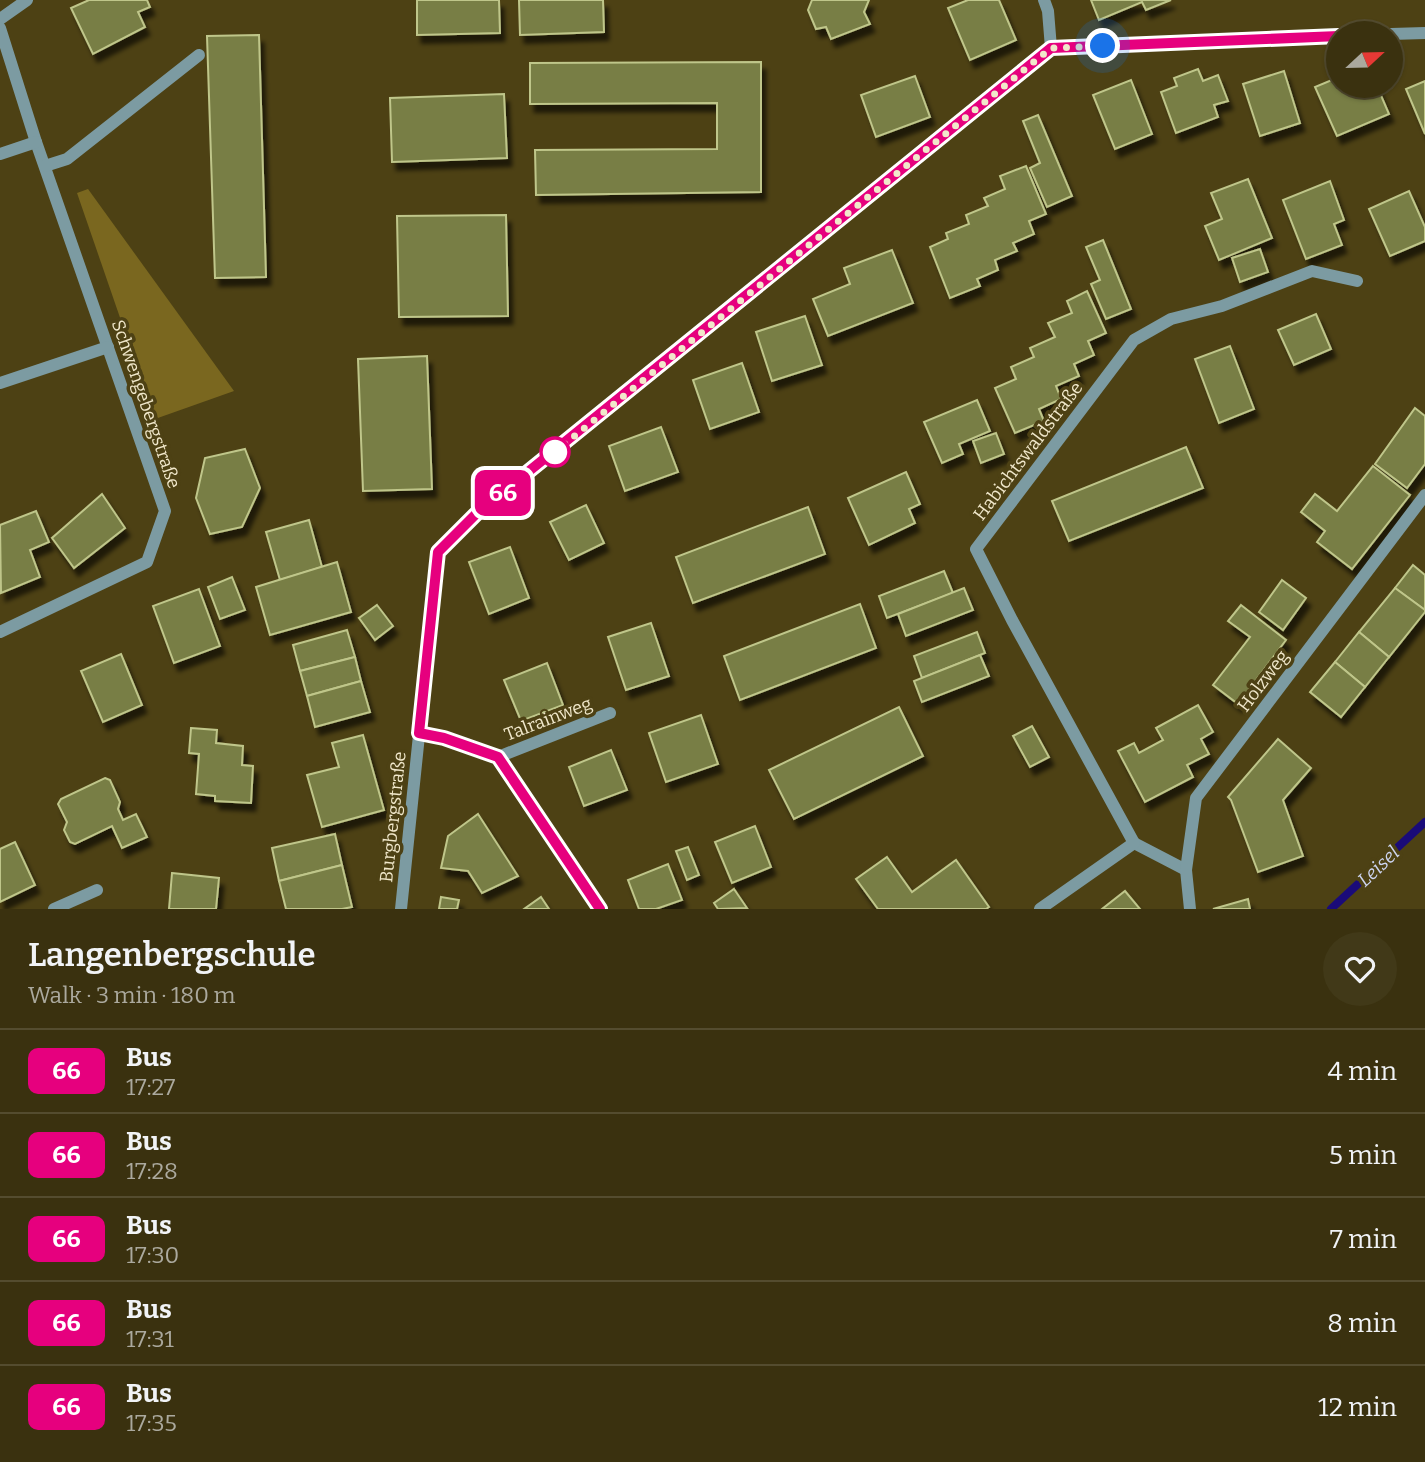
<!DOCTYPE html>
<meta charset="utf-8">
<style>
:root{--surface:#3a310f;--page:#413918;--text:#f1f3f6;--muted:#aba99e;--line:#544c2f}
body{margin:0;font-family:Bitter,serif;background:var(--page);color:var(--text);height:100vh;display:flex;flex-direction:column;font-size:26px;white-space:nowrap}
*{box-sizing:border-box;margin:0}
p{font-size:23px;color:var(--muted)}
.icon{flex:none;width:38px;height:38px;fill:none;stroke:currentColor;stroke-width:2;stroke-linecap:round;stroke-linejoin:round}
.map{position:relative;height:909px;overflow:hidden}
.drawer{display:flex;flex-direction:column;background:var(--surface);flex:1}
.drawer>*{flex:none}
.badge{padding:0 14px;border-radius:10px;font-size:24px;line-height:46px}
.needle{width:46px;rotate:68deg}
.controls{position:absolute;left:1326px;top:21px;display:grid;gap:14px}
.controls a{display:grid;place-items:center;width:77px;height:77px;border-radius:50%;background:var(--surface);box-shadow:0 2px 5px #0004,0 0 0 2px var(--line);font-size:35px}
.you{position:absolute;width:35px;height:35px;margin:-18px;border:5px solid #fff;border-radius:50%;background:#1a73e8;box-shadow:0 0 0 10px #1a73e833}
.map>.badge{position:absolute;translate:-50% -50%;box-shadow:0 0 0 4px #fff}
.round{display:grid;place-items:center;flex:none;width:74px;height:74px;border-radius:37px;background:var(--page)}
.head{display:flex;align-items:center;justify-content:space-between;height:119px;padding:0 28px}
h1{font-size:33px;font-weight:600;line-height:52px}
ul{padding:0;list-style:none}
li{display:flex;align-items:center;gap:21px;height:84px;padding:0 28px;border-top:2px solid var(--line)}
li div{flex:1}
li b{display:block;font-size:26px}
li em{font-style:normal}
li .badge{min-width:77px;font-weight:700;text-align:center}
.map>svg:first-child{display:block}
.green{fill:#7a671f}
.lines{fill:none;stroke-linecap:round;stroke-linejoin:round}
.stream{stroke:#1a0b79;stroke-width:8}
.building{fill:#787e45;stroke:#bfc68a;stroke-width:2;filter:url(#shadow)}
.minor{stroke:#7c9ba2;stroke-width:12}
.line-casing{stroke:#fff;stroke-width:16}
.line{stroke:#e6007e;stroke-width:10}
.walk{stroke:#f1e8cb;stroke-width:7;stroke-dasharray:0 12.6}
.stop-dot{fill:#fff;stroke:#e6007e;stroke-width:3.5}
.labels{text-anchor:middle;stroke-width:7;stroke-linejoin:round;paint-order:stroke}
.street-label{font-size:18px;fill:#f1e8cb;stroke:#4d4114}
.water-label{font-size:19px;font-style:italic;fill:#cdd4f0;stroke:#4d4114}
</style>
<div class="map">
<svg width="1425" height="909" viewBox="0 0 1425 909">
<defs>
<filter id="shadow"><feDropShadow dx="4.5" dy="8" stdDeviation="2" flood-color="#0009"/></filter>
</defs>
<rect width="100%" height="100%" fill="#4d4114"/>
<polygon class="green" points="88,189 234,391 155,419 77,193"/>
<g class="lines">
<polyline class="stream" points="1331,909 1425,822"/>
</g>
<g class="building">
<polygon points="89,0 147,0 150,7 138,12 145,27 93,54 71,8"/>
<polygon points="417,0 499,0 500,33 417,35"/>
<polygon points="519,0 603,0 604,32 520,35"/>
<polygon points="812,0 869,0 864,12 870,24 831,39 826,27 816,29 808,10"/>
<polygon points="968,0 999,0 1016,40 970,60 948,8"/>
<polygon points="1091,0 1171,0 1146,10 1142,2 1099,20"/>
<polygon points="259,35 266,277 215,278 207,36"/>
<polygon points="761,62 761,192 536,195 535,150 717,149 717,103 530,104 530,63"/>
<polygon points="1198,69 1203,81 1218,75 1228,101 1214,105 1218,117 1176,133 1161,92 1177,86 1174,78"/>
<polygon points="1284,71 1300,123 1260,136 1243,84"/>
<polygon points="915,76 930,117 876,137 861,95"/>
<polygon points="1339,77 1339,86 1363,86 1366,91 1377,86 1389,114 1337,136 1315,87"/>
<polygon points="1131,80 1152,134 1115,149 1093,95"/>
<polygon points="1425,81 1425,134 1406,89"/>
<polygon points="504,94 507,158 392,162 390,98"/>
<polygon points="1038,115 1072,196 1047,207 1030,168 1040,163 1023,121"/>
<polygon points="1026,166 1046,214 1029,221 1034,234 1013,243 1017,251 995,260 998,270 977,279 980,286 950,298 930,247 948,239 946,233 969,224 966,215 988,206 984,198 1005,189 1000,176"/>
<polygon points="1248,179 1272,238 1219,260 1205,226 1222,219 1211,193"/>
<polygon points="1330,181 1344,220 1334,224 1342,245 1306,259 1283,200"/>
<polygon points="1409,191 1425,227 1425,241 1390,256 1369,209"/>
<polygon points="506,215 508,316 399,317 397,216"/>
<polygon points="1103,240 1131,309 1106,319 1091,284 1100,280 1086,247"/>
<polygon points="1260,249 1268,272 1240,282 1232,258"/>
<polygon points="892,250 913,303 828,336 813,299 850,284 844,268"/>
<polygon points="1087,291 1106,333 1088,341 1094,355 1074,364 1079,376 1056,386 1061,399 1039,409 1044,421 1015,433 995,388 1016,379 1011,367 1034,357 1030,348 1055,337 1048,323 1072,313 1067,301"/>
<polygon points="1316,314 1331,349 1294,365 1278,330"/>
<polygon points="805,316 822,365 772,381 756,332"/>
<polygon points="1230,346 1254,409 1219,423 1195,359"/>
<polygon points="427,356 432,489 363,491 358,359"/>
<polygon points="742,363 759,412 710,429 693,380"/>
<polygon points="977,400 990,431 959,444 963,454 942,463 924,422"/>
<polygon points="1415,408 1425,416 1425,464 1407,488 1375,464"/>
<polygon points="661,427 678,472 625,491 609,446"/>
<polygon points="996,433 1004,454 981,463 973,441"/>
<polygon points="1186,447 1203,488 1069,541 1052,501"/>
<polygon points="245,449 260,488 242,527 210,534 196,498 205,458"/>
<polygon points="1373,466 1410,495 1352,569 1317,542 1325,531 1301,512 1315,494 1337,511"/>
<polygon points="906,472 920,504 909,509 915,523 869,545 848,498"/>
<polygon points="102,494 125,528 74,568 52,538"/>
<polygon points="586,505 604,543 569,560 550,522"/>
<polygon points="808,507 825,554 693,603 676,557"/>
<polygon points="36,511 49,542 30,550 40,577 1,593 0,525"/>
<polygon points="309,520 322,567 280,580 266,532"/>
<polygon points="510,547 529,598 489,614 469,562"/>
<polygon points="337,562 351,612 270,635 256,587"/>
<polygon points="1413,565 1425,575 1425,610 1395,588"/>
<polygon points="944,571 953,593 887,618 879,596"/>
<polygon points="232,577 245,610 220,619 208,587"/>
<polygon points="1282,580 1306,598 1283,630 1259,612"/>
<polygon points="964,588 973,610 906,636 898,614"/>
<polygon points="1395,588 1425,610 1425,612 1389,657 1359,632"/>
<polygon points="199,589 220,646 174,663 153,606"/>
<polygon points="860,604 876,648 740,700 724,656"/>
<polygon points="377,605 393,626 375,640 359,618"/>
<polygon points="1241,605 1286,640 1238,704 1213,685 1250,637 1228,621"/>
<polygon points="651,623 669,676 626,690 608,637"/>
<polygon points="347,630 355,657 300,671 293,645"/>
<polygon points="977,632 985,653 922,678 914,656"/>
<polygon points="1359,632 1389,657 1365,687 1335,662"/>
<polygon points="121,654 142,705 103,722 81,671"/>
<polygon points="980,655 989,676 922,702 914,681"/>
<polygon points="355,657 361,681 307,696 300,671"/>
<polygon points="1335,662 1365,687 1341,717 1310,692"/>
<polygon points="547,663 563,705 521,721 504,680"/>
<polygon points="361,681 370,712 315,727 307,696"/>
<polygon points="1198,705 1213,732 1201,739 1209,754 1187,765 1193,777 1145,802 1118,751 1134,743 1139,753 1163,740 1156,728"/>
<polygon points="899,707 923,756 794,819 769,770"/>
<polygon points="701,715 718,764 666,782 649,733"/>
<polygon points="1032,726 1049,757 1030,767 1013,736"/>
<polygon points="191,728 217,730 216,743 243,746 242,765 253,766 251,803 215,801 215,796 196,794 199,754 189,753"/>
<polygon points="363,735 384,810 322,827 307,775 339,767 332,743"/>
<polygon points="1278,739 1311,768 1283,800 1303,856 1258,872 1231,800 1228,797"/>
<polygon points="611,750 627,790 584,806 569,767"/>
<polygon points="105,778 110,780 120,802 118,809 123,820 136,814 147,837 122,848 112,826 75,844 70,842 64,830 67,822 58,804 61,799"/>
<polygon points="478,814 518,876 482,893 468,871 441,868 448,836"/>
<polygon points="755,826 771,867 732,883 715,842"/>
<polygon points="335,834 342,865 279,881 272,848"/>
<polygon points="15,842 35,885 0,902 0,849"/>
<polygon points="688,847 699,875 687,880 676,851"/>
<polygon points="887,857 912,892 956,860 989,907 986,909 878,909 856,879"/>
<polygon points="668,864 682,900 656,909 639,909 628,880"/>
<polygon points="342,865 352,907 342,909 286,909 279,881"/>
<polygon points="172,873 219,878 216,909 169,909"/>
<polygon points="734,889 747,908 718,909 714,903"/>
<polygon points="1125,891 1140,909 1102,909"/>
<polygon points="441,897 459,900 457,909 439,909"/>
<polygon points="541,897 549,909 524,909"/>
<polygon points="1248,899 1250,909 1213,909"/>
</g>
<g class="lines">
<g class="minor">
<polyline points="1044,0 1048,11 1051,48"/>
<polyline points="0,19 27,0"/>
<polyline points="0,28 36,142 165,511 147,562 0,632"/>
<polyline points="1391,34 1425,33"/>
<polyline points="0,154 36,142"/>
<polyline points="45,166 67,159 199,55"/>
<polyline points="0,383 108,347"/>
<polyline points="419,733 444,738 498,757 600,909"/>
<polyline points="498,757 610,713"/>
<polyline points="1134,843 1186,870"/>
<polyline points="54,909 97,890"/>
<polyline points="401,909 438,552 476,515 1051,48 1339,36"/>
<polyline points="1040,909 1134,843 1012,620 976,549 1134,340 1171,319 1222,306 1312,271 1357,281"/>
<polyline points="1190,909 1186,870 1196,798 1425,495"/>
</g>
</g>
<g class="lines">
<g class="line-casing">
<polyline id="line" points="600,909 498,757 444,738 419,733 438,552 476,514 1051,48 1339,36"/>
</g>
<use href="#line" class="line"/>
<polyline class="walk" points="555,452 1051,48 1103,46"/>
</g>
<circle class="stop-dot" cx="555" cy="452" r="14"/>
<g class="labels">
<g class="street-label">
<text transform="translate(146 404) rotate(71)" y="6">Schwengebergstraße</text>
<text transform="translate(1028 451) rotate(-53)" y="6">Habichtswaldstraße</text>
<text transform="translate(1263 681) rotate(-53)" y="6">Holzweg</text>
<text transform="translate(548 719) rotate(-21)" y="6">Talrainweg</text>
<text transform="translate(393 817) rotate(-84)" y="6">Burgbergstraße</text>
</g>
<g class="water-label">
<text transform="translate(1378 866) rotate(-43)" y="7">Leisel</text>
</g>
</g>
</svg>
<div class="controls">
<a><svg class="needle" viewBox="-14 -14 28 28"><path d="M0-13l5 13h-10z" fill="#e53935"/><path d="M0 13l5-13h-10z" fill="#aba99e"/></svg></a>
</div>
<div class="you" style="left:1103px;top:46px"></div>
<b class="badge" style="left:503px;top:493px;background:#e6007e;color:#fff">66</b>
</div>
<section class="drawer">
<div class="head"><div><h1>Langenbergschule</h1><p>Walk · 3 min · 180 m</p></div><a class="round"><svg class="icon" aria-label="heart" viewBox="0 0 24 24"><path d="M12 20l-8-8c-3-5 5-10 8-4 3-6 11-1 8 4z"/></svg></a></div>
<ul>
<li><span class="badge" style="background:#e6007e;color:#fff">66</span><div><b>Bus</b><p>17:27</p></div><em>4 min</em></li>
<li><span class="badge" style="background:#e6007e;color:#fff">66</span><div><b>Bus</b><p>17:28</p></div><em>5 min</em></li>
<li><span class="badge" style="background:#e6007e;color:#fff">66</span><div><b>Bus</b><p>17:30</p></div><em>7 min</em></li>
<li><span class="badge" style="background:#e6007e;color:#fff">66</span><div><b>Bus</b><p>17:31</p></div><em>8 min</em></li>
<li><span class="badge" style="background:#e6007e;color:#fff">66</span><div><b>Bus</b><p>17:35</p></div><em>12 min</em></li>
</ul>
</section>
